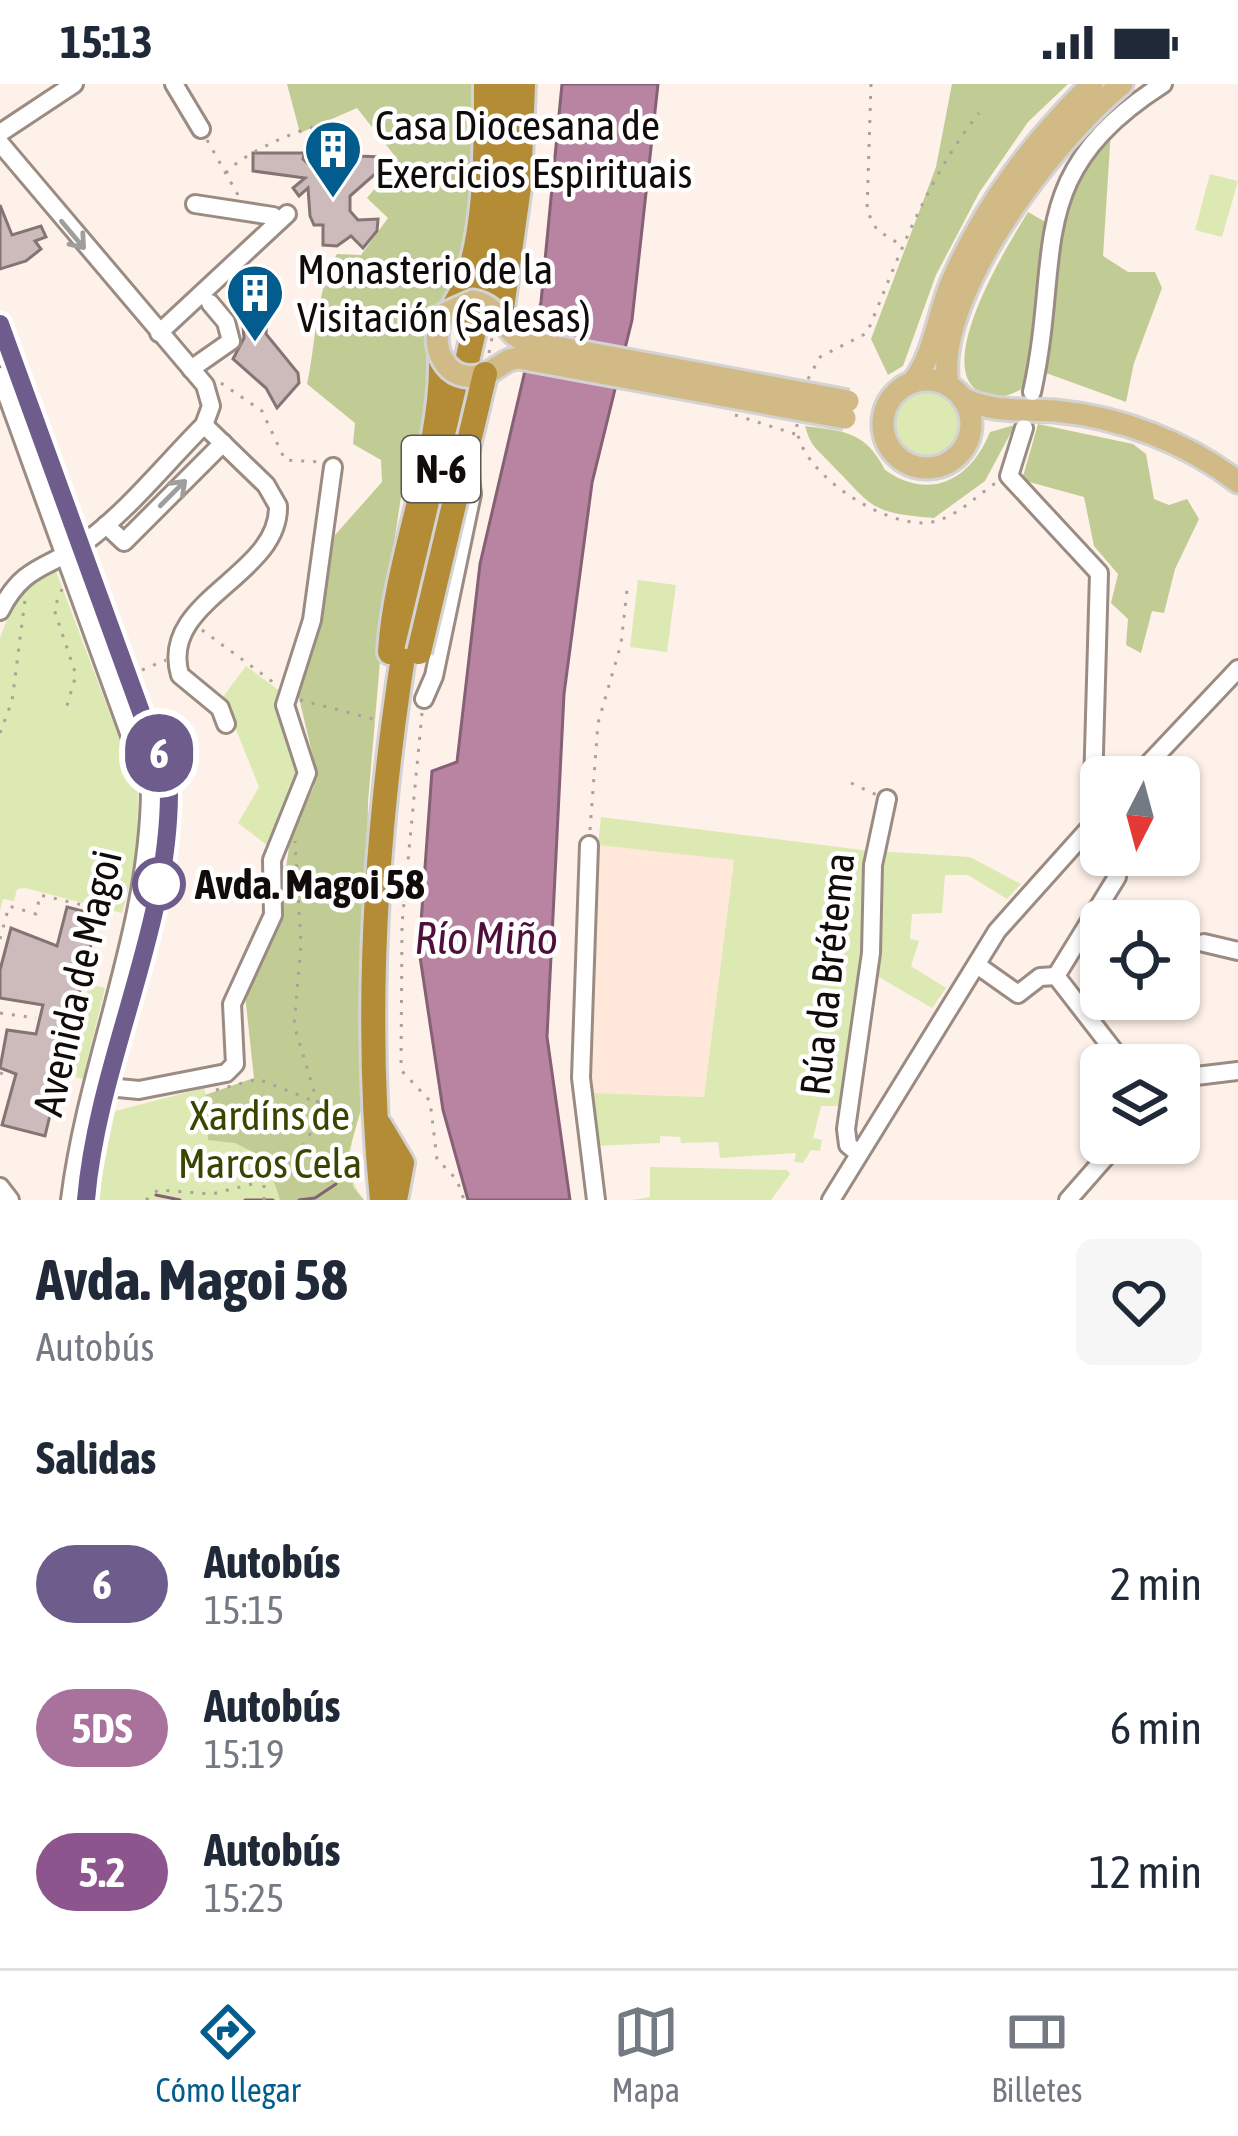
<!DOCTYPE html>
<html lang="es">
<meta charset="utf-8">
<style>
:root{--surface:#fff;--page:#f6f6f7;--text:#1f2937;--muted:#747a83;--line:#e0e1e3;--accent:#025d8e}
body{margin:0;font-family:"Asap Condensed",sans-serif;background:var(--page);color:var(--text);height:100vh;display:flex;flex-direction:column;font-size:45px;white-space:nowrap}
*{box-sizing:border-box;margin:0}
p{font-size:39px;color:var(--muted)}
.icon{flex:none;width:66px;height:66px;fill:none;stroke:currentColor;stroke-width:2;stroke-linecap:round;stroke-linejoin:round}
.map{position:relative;height:1116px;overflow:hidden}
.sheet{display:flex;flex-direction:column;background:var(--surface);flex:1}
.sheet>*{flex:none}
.badge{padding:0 24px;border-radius:39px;font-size:42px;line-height:78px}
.needle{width:78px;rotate:186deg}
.tools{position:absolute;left:1080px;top:672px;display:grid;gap:24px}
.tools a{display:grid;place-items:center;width:120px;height:120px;border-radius:18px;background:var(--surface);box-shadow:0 3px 9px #0004;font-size:60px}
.map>.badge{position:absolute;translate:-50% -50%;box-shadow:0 0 0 6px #fff}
h2{padding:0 36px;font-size:45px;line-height:108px}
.round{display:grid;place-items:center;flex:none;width:126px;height:126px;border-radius:18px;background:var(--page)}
.headline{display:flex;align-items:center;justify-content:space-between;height:204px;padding:0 36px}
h1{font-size:57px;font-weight:700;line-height:90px}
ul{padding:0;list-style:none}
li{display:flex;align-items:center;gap:36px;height:144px;padding:0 36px}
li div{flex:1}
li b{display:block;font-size:45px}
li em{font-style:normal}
li .badge{min-width:132px;font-weight:700;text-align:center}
.status{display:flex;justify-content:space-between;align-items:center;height:84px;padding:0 60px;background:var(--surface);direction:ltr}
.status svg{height:33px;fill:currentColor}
.dock{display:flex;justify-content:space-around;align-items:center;height:168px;border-top:3px solid var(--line);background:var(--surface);font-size:33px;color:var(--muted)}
.dock a{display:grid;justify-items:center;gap:6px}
.dock .current{color:var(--accent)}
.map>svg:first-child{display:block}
.built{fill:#ffe7da}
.green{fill:#dde9b3}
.forest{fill:#c0cc94}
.water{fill:#b884a2;stroke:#866074;stroke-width:3}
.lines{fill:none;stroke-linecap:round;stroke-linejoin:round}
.stream{stroke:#866074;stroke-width:3}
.building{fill:#cdbaba;stroke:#857474;stroke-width:3}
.minor-casing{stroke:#9b8c83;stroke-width:22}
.major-casing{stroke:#d4d3d3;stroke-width:27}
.highway-casing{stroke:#d4d3d3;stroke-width:30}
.path{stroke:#aba19b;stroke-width:3;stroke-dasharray:3 9;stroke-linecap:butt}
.minor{stroke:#fff;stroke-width:16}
.major{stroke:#d1ba86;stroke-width:21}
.highway{stroke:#b38c35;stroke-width:24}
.major-bridge-casing{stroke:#d4d3d3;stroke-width:27;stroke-linecap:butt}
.highway-bridge-casing{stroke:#d4d3d3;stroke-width:30;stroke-linecap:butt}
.major-bridge{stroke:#d1ba86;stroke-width:21}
.highway-bridge{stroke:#b38c35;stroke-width:24}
.oneway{stroke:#a09e9d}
.line-casing{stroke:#fff;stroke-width:27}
.line{stroke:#6d5c8c;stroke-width:18}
.stop-dot{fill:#fff;stroke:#6d5c8c;stroke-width:6}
.labels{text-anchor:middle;stroke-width:9;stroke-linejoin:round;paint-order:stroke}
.shield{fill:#fff;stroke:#585553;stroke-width:3}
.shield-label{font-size:39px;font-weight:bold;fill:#110c09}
.poi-label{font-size:42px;fill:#110c09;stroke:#fff;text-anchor:start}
.stop-label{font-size:42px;font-weight:bold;fill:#110c09;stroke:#fff;text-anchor:start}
.street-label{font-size:42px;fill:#110c09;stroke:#fff}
.park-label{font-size:42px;fill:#3b4400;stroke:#fff}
.water-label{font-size:45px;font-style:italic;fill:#4e0f3b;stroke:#fff}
</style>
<div class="status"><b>15:13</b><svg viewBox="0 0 49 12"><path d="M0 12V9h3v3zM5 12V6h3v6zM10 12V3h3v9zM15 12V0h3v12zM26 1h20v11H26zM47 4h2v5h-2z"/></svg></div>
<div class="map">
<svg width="1238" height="1116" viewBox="0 0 1238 1116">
<rect width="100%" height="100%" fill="#fef1ea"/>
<polygon class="built" points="598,761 734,775 704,1013 592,1009"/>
<g class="green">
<polygon points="1210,90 1238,97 1222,153 1195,146"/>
<circle cx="928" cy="339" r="36"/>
<path d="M56 487 138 704 137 773 122 829 25 804 17 805 14 817 3 815 0 827V554C10 527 25 490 56 487Z"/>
<polygon points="638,496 676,501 667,568 630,563"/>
<polygon points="246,582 280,607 297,697 268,762 238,739 259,703 223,613"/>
<polygon points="601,733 870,767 868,857 848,1022 821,1022 813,1054 822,1056 820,1067 811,1066 803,1079 794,1078 796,1069 720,1074 718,1058 681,1059 680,1053 660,1052 660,1059 595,1062 592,1009 704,1013 734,776 598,761"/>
<polygon points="877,767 970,773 1021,800 1007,815 968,791 945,791 942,829 912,830 910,855 919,857 911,882 946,904 932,924 872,889"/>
<polygon points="89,900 105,904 83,995 67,991"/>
<path d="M254 995 364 1015C354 1049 339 1086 364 1116H97L115 1027 204 1004 206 1011Z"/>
<polygon points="650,1083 787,1086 790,1090 771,1116 632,1116 650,1113"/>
</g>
<g class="forest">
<path d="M287 0H474L477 69 455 202 426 250 432 308 401 413 385 519 368 718 364 1015 349 1067 353 1103 364 1116H280L267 1075 235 1059 208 1056 205 1011 254 994 245 911 277 847 290 756 314 702V677L298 610 335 451 382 398 381 376 353 360 355 339 307 300C317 255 315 208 337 170L361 171 388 134 367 114 398 76 357 24 300 49Z"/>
<polygon points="952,0 1068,0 1028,38 979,109 936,191 903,282 888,291 871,255 936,83"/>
<path d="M1111 46 1103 172 1128 188H1155L1162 204 1134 279 1126 318 1046 289C1026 302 1003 323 978 307 934 279 1009 159 1028 128L1056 144 1075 94Z"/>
<polygon points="1038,340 1133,360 1146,370 1154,415 1169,421 1187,415 1199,435 1175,485 1164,529 1152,527 1141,569 1126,561 1128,535 1111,519 1118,490 1094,462 1084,413 1022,396"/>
<path d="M1015 341 985 397 934 434C868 429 873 422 830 379 816 364 811 363 805 342 845 347 866 348 885 386 931 418 971 395 990 348Z"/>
</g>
<polygon class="water" points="562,0 658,0 632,236 592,399 564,610 547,953 570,1116 468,1116 443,1026 419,866 432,687 457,678 480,480 541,218"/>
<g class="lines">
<g class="stream">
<polyline points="156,1111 180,1116"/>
<polyline points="245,1116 273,1116"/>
<polyline points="299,1116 315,1114 336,1100"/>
</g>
</g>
<g class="building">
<polygon points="253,69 304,69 303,75 317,88 342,92 357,72 383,73 383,83 350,112 350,127 358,136 378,135 377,147 363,164 351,152 337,162 323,161 323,141 314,141 310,132 308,104 299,112 293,104 305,94 253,87"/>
<polygon points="0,121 12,151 41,142 46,153 35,157 41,165 26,177 0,185"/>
<polygon points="258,198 268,208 266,250 298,289 299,299 277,324 266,304 233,275 244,254 241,217 230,202 234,199 247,211"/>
<polygon points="67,823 98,831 45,1052 2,1041 16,990 0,984 7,946 36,950 43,921 0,914 0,886 11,844 57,862"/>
</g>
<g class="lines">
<g class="minor-casing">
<g id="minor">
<polyline points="174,0 201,45"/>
<polyline points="0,49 74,0"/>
<path d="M0 59 205 301 211 322 204 341C165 380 128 427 84 459 48 485 24 480 0 527"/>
<polyline points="195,120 273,132 279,137"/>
<path d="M0 240 169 705C170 845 98 977 86 1116"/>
<polyline points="159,249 287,130"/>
<polyline points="191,285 231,257 226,238 210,219"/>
<path d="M0 292 150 707C149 845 87 979 70 1116"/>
<path d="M1032 308C1063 168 1021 91 1163 0"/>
<path d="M204 341 266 401 278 422C280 492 158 516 180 591L220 624 226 640"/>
<polyline points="1024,344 1009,392 1099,489 1093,704 1101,727"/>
<polyline points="106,441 124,458 223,359"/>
<polyline points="424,615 434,592 472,410 470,394 454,387"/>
<polyline points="1136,693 1238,585"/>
<polyline points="589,761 581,994 596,1116"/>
<polyline points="1114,771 1117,793 1056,892 1125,981"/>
<polyline points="1204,859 1238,867"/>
<polyline points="977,881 1018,910 1040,893 1056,892"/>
<polyline points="1179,994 1238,987"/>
<polyline points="108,1003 139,1006 226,989 235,980 232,920 273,831 272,776 307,689 285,621 312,536 333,383"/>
<polyline points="858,1069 848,1061 846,1045 871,869 873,781 887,715"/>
<polyline points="0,1103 10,1116"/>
<polyline points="831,1116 997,847 1101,731"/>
<polyline points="1068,1116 1118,1059"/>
</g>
</g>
<g class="major-casing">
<g id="major">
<circle cx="927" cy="340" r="44"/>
<path d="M913 298C935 270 938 227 953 195 986 119 1034 57 1092 0"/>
<path d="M948 301C933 210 1055 55 1122 0"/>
<path d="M962 314C993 329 1022 325 1055 327 1120 333 1186 358 1238 398"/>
</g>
</g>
<g class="highway-casing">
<g id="highway">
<path d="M454 222C488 172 486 60 486 0"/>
<polyline points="501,231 519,103 523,0"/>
<path d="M390 568C396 471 443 369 441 276"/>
<polyline points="380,1042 402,1079 395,1116"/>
<path d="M382 1116C362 919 378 713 412 518 441 347 510 176 503 0"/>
</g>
</g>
<g class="path">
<polyline points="871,0 867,127 877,146 901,161"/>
<polyline points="207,56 238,111"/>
<path d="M226 89C243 68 316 36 343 38L355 59"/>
<polyline points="489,269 493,249"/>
<path d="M808 295 820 273 867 249C899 172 926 96 979 29"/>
<polyline points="221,299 262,327 285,376 321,378"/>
<polyline points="735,331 795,350"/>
<path d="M797 340C794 386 887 447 932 438 957 433 976 412 997 398"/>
<polyline points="62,505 54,525 76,591 66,625"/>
<polyline points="202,546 277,601"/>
<polyline points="142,586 166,576"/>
<polyline points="300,616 377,636"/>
<polyline points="422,629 402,840 401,986 430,1017 437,1075 457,1096 464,1116"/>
<polyline points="0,649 12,617 25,516"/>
<polyline points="851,699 877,711"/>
<polyline points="590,746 598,639 621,560 627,506"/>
<polyline points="0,855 9,822 36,830 40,811 100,825"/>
<polyline points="0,929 36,934"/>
<polyline points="0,989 12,992"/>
<polyline points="216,1006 258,995 326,1022 342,1043"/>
<polyline points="146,1116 158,1106 212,1110 264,1097"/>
<polyline points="264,1116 264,1097 300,1068 321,1030 294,941 301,859 295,757"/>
</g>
<use href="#minor" class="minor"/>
<use href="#major" class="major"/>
<use href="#highway" class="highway"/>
<g class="major-bridge-casing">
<path id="major-bridge" d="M845 334 519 274C503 275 499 285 485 290 445 304 426 258 444 230L473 217C501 222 501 246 524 257L848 317"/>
</g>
<g class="highway-bridge-casing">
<polyline id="highway-bridge" points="419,568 485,290"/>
</g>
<use href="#major-bridge" class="major-bridge"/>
<use href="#highway-bridge" class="highway-bridge"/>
</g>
<defs><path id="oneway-shaft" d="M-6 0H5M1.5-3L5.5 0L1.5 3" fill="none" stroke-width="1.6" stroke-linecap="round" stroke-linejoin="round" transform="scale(3)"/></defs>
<g class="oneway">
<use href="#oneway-shaft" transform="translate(73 151) rotate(50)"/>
<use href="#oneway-shaft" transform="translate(173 409) rotate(-45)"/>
</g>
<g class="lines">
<g class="line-casing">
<path id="line" d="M0 240 169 705C170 845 98 976 86 1116"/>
</g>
<use href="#line" class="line"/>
</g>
<defs>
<g id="building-pin" transform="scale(3)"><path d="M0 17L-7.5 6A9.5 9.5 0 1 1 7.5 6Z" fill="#025d8e" stroke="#fff"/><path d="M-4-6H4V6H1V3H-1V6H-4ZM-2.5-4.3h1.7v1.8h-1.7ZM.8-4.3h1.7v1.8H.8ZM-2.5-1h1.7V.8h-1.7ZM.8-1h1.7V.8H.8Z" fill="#fff"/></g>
</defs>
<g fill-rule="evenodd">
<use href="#building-pin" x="333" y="65"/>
<use href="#building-pin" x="255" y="209"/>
</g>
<circle class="stop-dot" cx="159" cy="800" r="24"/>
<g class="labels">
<rect class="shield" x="402" y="352" width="78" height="66" rx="9"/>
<g class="shield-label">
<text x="441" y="399">N-6</text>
</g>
<g class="poi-label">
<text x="375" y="56">Casa Diocesana de<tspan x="375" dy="48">Exercicios Espirituais</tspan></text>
<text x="297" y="200">Monasterio de la<tspan x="297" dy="48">Visitación (Salesas)</tspan></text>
</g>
<g class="stop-label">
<text x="195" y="815">Avda. Magoi 58</text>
</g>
<g class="street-label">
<text transform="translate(827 890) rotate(-84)" y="15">Rúa da Brétema</text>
<text transform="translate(77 899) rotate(-77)" y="15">Avenida de Magoi</text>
</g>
<g class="park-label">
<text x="270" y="1046">Xardíns de<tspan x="270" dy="48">Marcos Cela</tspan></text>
</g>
<g class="water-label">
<text x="486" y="870">Río Miño</text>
</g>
</g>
</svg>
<div class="tools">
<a><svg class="needle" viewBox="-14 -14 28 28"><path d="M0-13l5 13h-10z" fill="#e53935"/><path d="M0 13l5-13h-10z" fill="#747a83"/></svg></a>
<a><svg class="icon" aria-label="locate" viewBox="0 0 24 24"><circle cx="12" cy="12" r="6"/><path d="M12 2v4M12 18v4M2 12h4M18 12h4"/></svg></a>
<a><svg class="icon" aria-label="layers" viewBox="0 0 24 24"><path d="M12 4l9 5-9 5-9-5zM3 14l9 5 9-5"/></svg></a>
</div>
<b class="badge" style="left:159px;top:669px;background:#6d5c8c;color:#fff">6</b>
</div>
<section class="sheet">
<div class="headline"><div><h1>Avda. Magoi 58</h1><p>Autobús</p></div><a class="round"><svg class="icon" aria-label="heart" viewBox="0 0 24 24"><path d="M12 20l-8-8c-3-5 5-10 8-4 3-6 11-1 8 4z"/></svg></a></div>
<h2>Salidas</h2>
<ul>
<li><span class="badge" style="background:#6d5c8c;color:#fff">6</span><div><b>Autobús</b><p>15:15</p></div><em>2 min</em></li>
<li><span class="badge" style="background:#a9729d;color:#fff">5DS</span><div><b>Autobús</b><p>15:19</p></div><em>6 min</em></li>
<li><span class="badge" style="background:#8d558d;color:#fff">5.2</span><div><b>Autobús</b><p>15:25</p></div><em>12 min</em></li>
</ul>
</section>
<nav class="dock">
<a class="current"><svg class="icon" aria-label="directions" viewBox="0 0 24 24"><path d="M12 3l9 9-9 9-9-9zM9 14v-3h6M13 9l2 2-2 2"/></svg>Cómo llegar</a>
<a><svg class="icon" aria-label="map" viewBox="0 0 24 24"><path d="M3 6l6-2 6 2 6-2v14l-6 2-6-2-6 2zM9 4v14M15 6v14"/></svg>Mapa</a>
<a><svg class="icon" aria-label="tickets" viewBox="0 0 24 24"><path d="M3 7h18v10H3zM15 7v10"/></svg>Billetes</a>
</nav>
